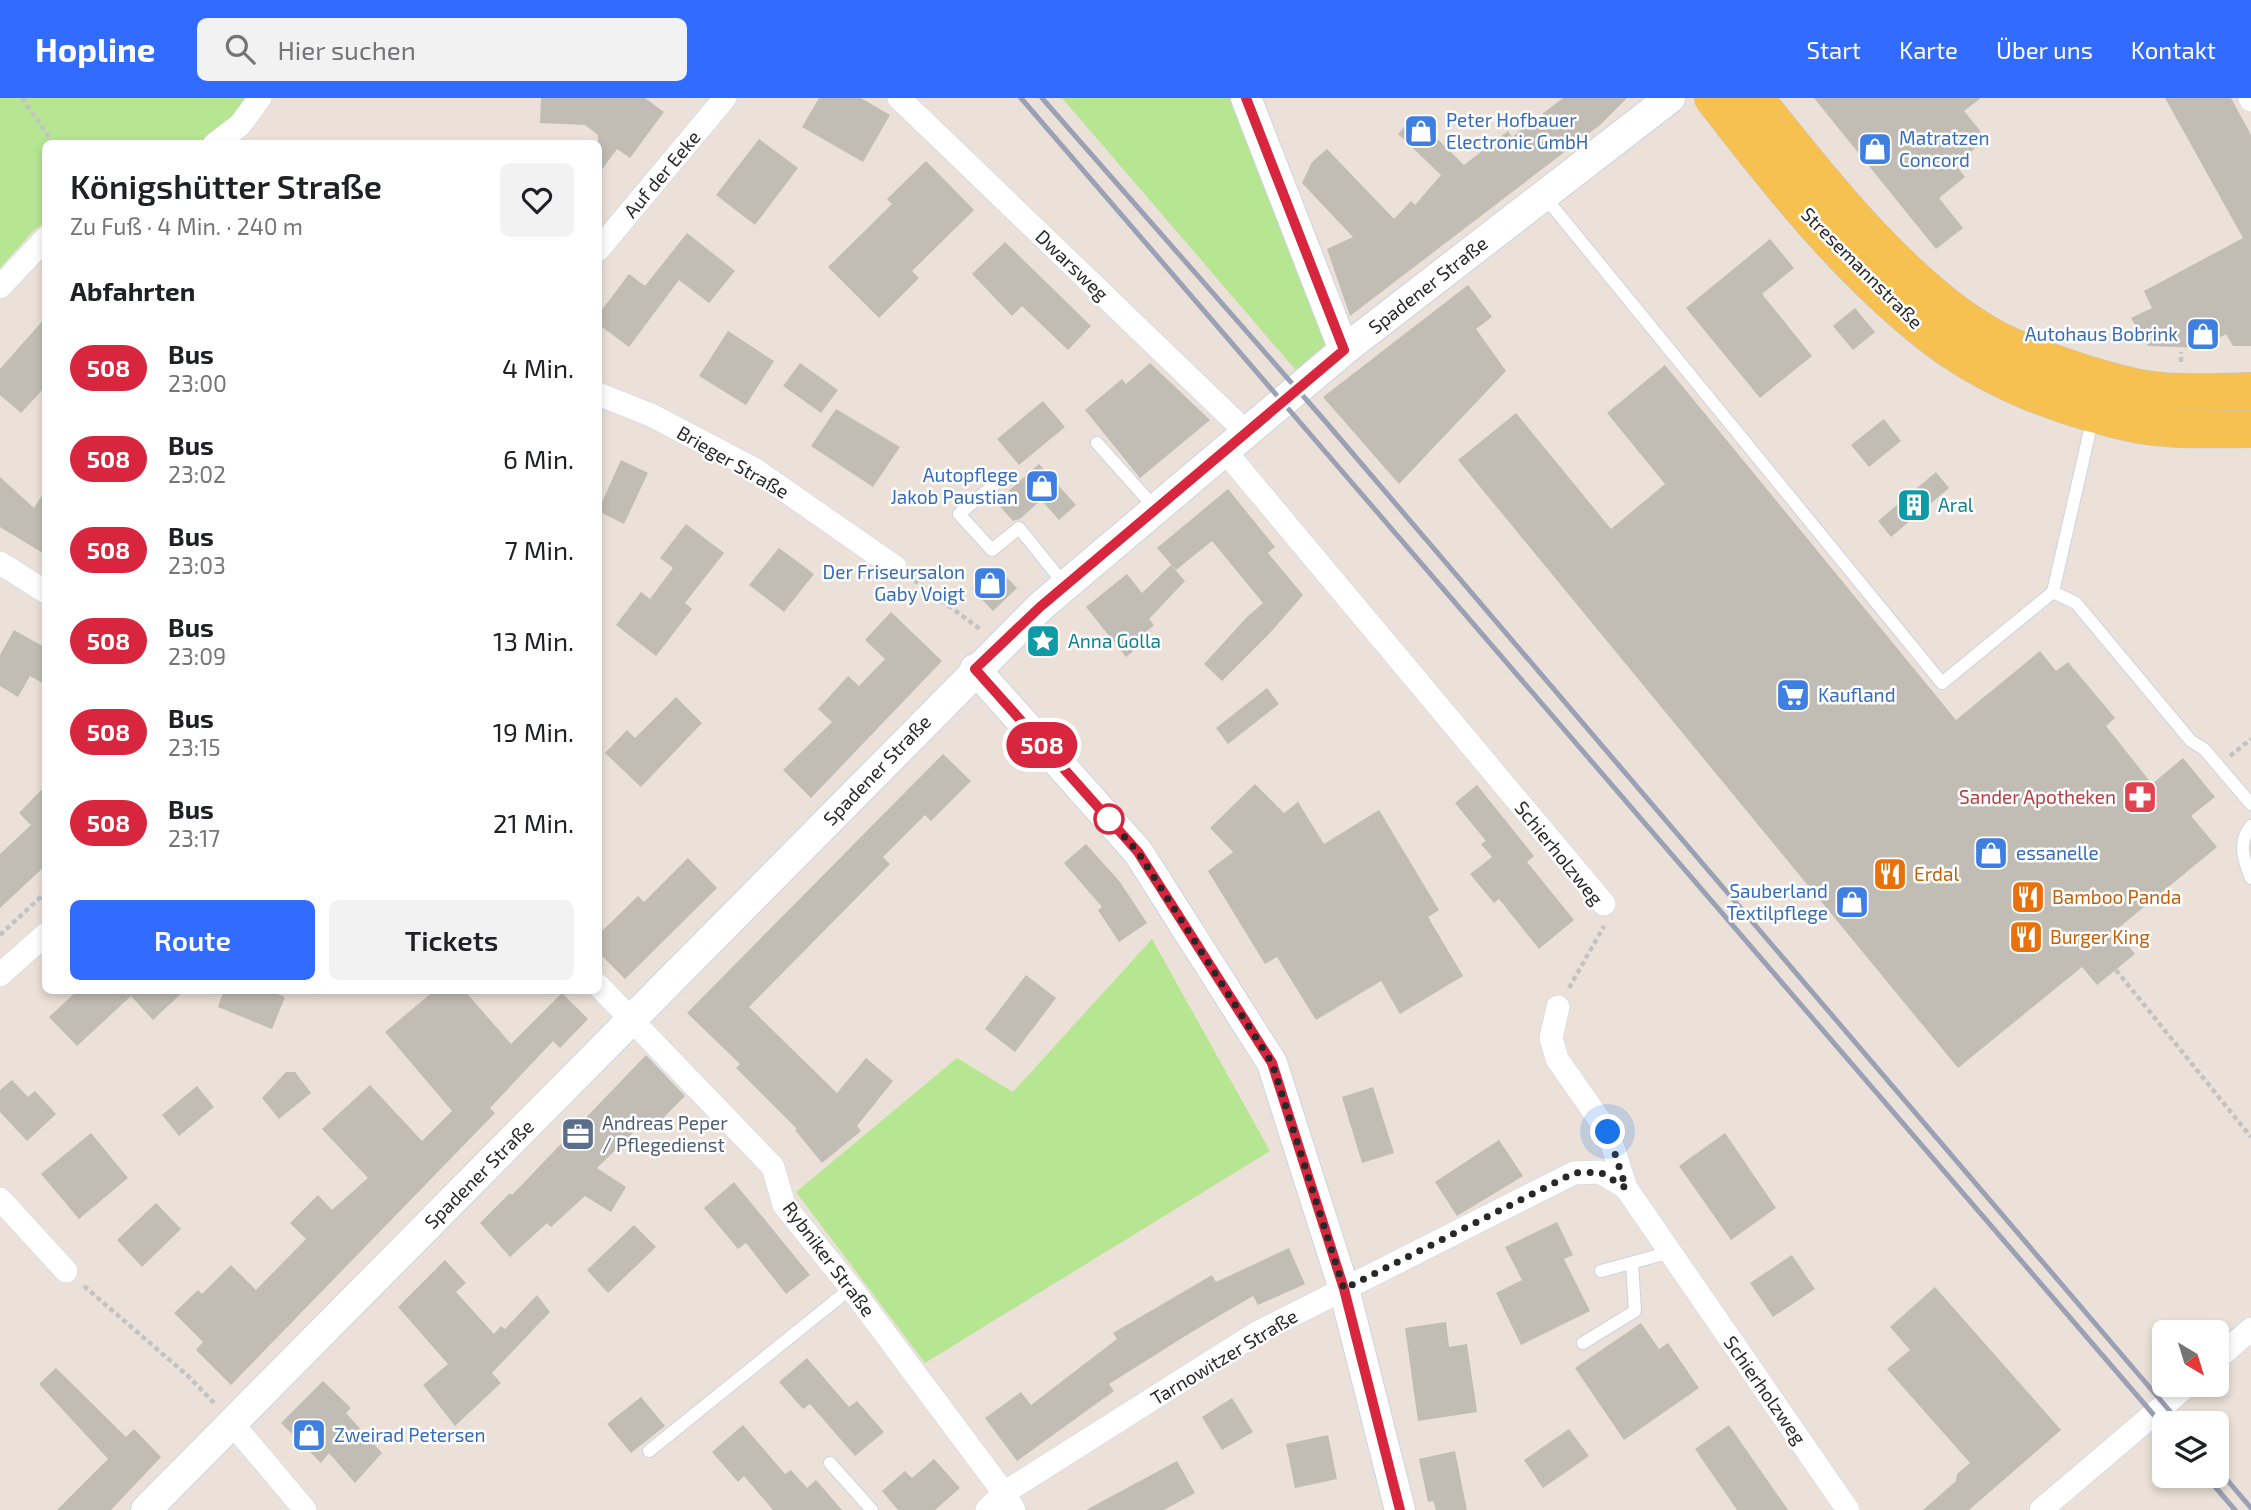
<!DOCTYPE html>
<html lang="de">
<meta charset="utf-8">
<style>
:root{--surface:#fff;--page:#f2f2f2;--text:#202124;--muted:#757577;--accent:#326bff}
body{margin:0;font-family:"Exo 2",sans-serif;background:var(--page);color:var(--text);height:100vh;display:flex;flex-direction:column;font-size:26px;white-space:nowrap}
*{box-sizing:border-box;margin:0}
p{font-size:23px;color:var(--muted)}
.icon{flex:none;width:38px;height:38px;fill:none;stroke:currentColor;stroke-width:2;stroke-linecap:round;stroke-linejoin:round}
.map{position:relative;flex:1;overflow:hidden}
.side{position:absolute;left:42px;top:42px;width:560px;height:854px;display:flex;flex-direction:column;background:var(--surface);border-radius:10px;box-shadow:0 4px 10px #0003}
.side>*{flex:none}
.badge{padding:0 14px;border-radius:23px;font-size:24px;line-height:46px}
.needle{width:46px;rotate:142deg}
.fabs{position:absolute;left:2152px;top:1222px;display:grid;gap:14px}
.fabs a{display:grid;place-items:center;width:77px;height:77px;border-radius:10px;background:var(--surface);box-shadow:0 4px 10px #0003;font-size:35px}
.you{position:absolute;width:35px;height:35px;margin:-18px;border:5px solid #fff;border-radius:50%;background:#1a73e8;box-shadow:0 0 0 10px #1a73e833}
.map>.badge{position:absolute;translate:-50% -50%;box-shadow:0 0 0 4px #fff}
h2{padding:0 28px;font-size:26px;line-height:63px}
.round{display:grid;place-items:center;flex:none;width:74px;height:74px;border-radius:10px;background:var(--page)}
.overview{display:flex;align-items:center;justify-content:space-between;height:119px;padding:0 28px}
h1{font-size:33px;font-weight:600;line-height:52px}
.cta{display:flex;gap:14px;margin-top:auto;padding:14px 28px}
.cta a{flex:1;height:80px;border-radius:10px;background:var(--accent);color:#fff;font-size:28px;font-weight:600;line-height:80px;text-align:center}
.cta a+a{background:var(--page);color:var(--text)}
ul{padding:0;list-style:none}
li{display:flex;align-items:center;gap:21px;height:91px;padding:0 28px}
li div{flex:1}
li b{display:block;font-size:26px}
li em{font-style:normal}
li .badge{min-width:77px;font-weight:700;text-align:center}
header{display:flex;align-items:center;gap:42px;box-sizing:border-box;height:98px;padding:0 35px;background:var(--accent);color:#fff}
header strong{font-size:33px}
nav{display:flex;gap:38px;margin-inline-start:auto;font-size:24px}
.search{width:490px;height:63px;background:var(--page);display:flex;align-items:center;gap:18px;box-sizing:border-box;padding:0 24px;border-radius:10px;color:var(--muted);font-size:26px}
.map>svg:first-child{display:block}
.green{fill:#b6e691}
.building{fill:#c2bdb4}
.lines{fill:none;stroke-linecap:round;stroke-linejoin:round}
.service-casing{stroke:#cdd3e2;stroke-width:14}
.minor-casing{stroke:#cdd3e2;stroke-width:24}
.tertiary-casing{stroke:#cdd3e2;stroke-width:32}
.primary-casing{stroke:#c3c3c3;stroke-width:38}
.path{stroke:#c3c3c3;stroke-width:4.5;stroke-dasharray:5 3.5;stroke-linecap:butt}
.service{stroke:#fff;stroke-width:12}
.minor{stroke:#fff;stroke-width:23}
.tertiary{stroke:#fff;stroke-width:30}
.primary{stroke:#f7c151;stroke-width:37}
.rail{stroke:#9ba1b4;stroke-width:5}
.line-casing{stroke:#fff;stroke-width:16}
.line{stroke:#d7263d;stroke-width:10}
.walk{stroke:#282828;stroke-width:7;stroke-dasharray:0 12.6}
.stop-dot{fill:#fff;stroke:#d7263d;stroke-width:3.5}
.labels{text-anchor:middle;stroke-width:5;stroke-linejoin:round;paint-order:stroke}
.shop-label{font-size:19px;fill:#366cbe;stroke:#fff;text-anchor:start}
.street-label{font-size:19px;fill:#282828;stroke:#fff}
.culture-label{font-size:19px;fill:#0d838f;stroke:#fff;text-anchor:start}
.health-label{font-size:19px;fill:#be3a42;stroke:#fff;text-anchor:end}
.food-label{font-size:19px;fill:#c56008;stroke:#fff;text-anchor:start}
.service-label{font-size:19px;fill:#4e5e75;stroke:#fff;text-anchor:start}
</style>
<header>
<strong>Hopline</strong>
<div class="search"><svg class="icon" aria-label="search" viewBox="0 0 24 24"><circle cx="10" cy="10" r="6"/><path d="M15 15l6 6"/></svg>Hier suchen</div>
<nav><a>Start</a><a>Karte</a><a>Über uns</a><a>Kontakt</a></nav>
</header>
<div class="map">
<svg width="2251" height="1412" viewBox="0 0 2251 1412">
<rect width="100%" height="100%" fill="#ebe1d8"/>
<g class="green">
<path d="M0 0H248C233 18 218 37 195 45L46 46 45 124 33 133 0 170Z"/>
<polygon points="1062,0 1240,0 1340,254 1306,284"/>
<polygon points="1152,841 1270,1053 925,1265 796,1094 957,960 1013,994"/>
</g>
<g class="building">
<polygon points="541,0 645,0 664,14 630,60 617,51 598,77 598,37 585,27 540,25"/>
<polygon points="819,0 861,0 890,17 863,64 802,29"/>
<polygon points="1563,0 1627,0 1600,27 1350,218 1327,151 1353,139 1302,85 1312,64 1327,51 1394,121 1411,103 1415,107 1441,77 1398,36 1414,18 1464,67 1508,33 1512,39"/>
<polygon points="1814,0 1981,0 1964,13 1987,41 1955,66 1965,79 1939,100 1963,130 1936,151"/>
<polygon points="2165,0 2231,0 2251,37 2251,248 2233,248 2226,236 2202,250 2148,248 2131,220 2152,210 2144,193 2243,140"/>
<polygon points="759,41 798,70 755,127 716,97"/>
<polygon points="926,63 974,112 912,173 919,180 879,220 828,169 892,106 887,101"/>
<polygon points="687,135 735,173 709,205 679,182 629,249 598,226 598,217 629,176 645,188"/>
<polygon points="1770,141 1794,170 1762,196 1812,258 1760,300 1686,210"/>
<polygon points="1005,144 1091,228 1068,252 1022,208 1012,218 972,176"/>
<polygon points="1468,187 1492,219 1476,231 1506,273 1399,386 1323,299"/>
<polygon points="1855,210 1875,234 1853,252 1833,228"/>
<polygon points="46,219 46,288 21,315 0,297 0,271"/>
<polygon points="728,233 774,263 746,307 699,278"/>
<polygon points="800,265 838,292 821,315 783,288"/>
<polygon points="1150,265 1210,322 1140,380 1085,312 1122,281 1126,286"/>
<polygon points="1665,267 1956,622 2040,553 2056,573 2068,564 2115,620 2106,628 2152,686 2183,660 2215,699 2191,718 2217,749 2116,832 2135,856 2097,887 2082,869 1958,970 1458,362 1516,315 1611,431 1665,386 1607,315"/>
<polygon points="1043,303 1065,329 1019,367 997,341"/>
<polygon points="836,311 900,349 873,389 811,348"/>
<polygon points="1884,321 1901,343 1869,369 1851,347"/>
<polygon points="621,362 648,375 624,426 598,413"/>
<polygon points="1039,366 1076,407 1059,422 1041,402 1020,421 1013,423 996,404"/>
<polygon points="1936,374 1949,390 1891,439 1878,423"/>
<polygon points="0,379 34,410 46,391 46,457 0,429"/>
<polygon points="1228,391 1275,449 1268,455 1303,497 1270,535 1222,583 1204,566 1247,519 1263,505 1212,443 1176,472 1157,450"/>
<polygon points="686,426 724,455 685,505 692,511 656,558 616,527 641,494 650,501 673,470 660,460"/>
<polygon points="779,450 814,476 784,514 749,487"/>
<polygon points="1171,467 1185,483 1149,521 1154,527 1138,541 1142,546 1126,559 1086,509 1127,476 1142,495"/>
<polygon points="996,468 1017,490 993,513 972,491"/>
<polygon points="891,514 942,563 811,700 783,672 832,624 818,611 848,578 859,588 885,561 865,542"/>
<polygon points="14,532 46,550 46,587 30,578 18,599 0,588 0,557"/>
<polygon points="1267,590 1279,606 1228,646 1216,630"/>
<polygon points="676,599 702,625 641,689 605,655 627,632 635,640"/>
<polygon points="943,656 971,683 931,723 925,717 883,759 890,766 749,909 837,995 866,960 893,983 857,1028 861,1033 822,1065 795,1032 797,1031 736,970 740,966 687,915"/>
<polygon points="1255,686 1284,715 1298,704 1324,746 1379,712 1439,812 1428,819 1463,878 1400,916 1381,883 1316,922 1277,859 1265,866 1208,773 1233,754 1210,730"/>
<polygon points="46,687 46,767 0,810 0,756 31,727 19,715"/>
<polygon points="1477,687 1534,758 1527,764 1574,822 1539,851 1499,801 1494,805 1470,776 1492,759 1481,746 1486,743 1455,705"/>
<polygon points="1086,746 1120,784 1147,825 1119,844 1098,812 1102,809 1064,765"/>
<polygon points="688,760 717,790 625,881 598,854 598,837 638,798 644,804"/>
<polygon points="1026,877 1056,900 1015,954 985,931"/>
<polygon points="78,892 185,892 153,922 131,898 77,948 49,919"/>
<polygon points="224,892 268,892 285,899 272,931 218,909"/>
<polygon points="435,892 464,892 511,946 562,895 588,921 560,950 553,943 490,1010 495,1015 231,1287 196,1252 203,1244 174,1215 198,1192 202,1196 231,1167 256,1192 306,1141 290,1125 318,1097 332,1112 368,1080 322,1031 370,987 422,1043 452,1013 385,934"/>
<polygon points="646,957 685,998 656,1027 648,1020 597,1070 626,1089 611,1114 585,1098 551,1129 547,1125 510,1159 480,1125 510,1095 512,1097"/>
<polygon points="286,974 295,974 311,995 279,1021 262,1000"/>
<polygon points="12,982 28,999 35,993 56,1016 27,1043 0,1014 0,992"/>
<polygon points="197,988 214,1009 179,1038 162,1017"/>
<polygon points="1373,989 1394,1055 1362,1065 1342,999"/>
<polygon points="91,1035 128,1080 79,1121 41,1076"/>
<polygon points="1725,1035 1776,1110 1731,1142 1679,1068"/>
<polygon points="1499,1042 1523,1078 1457,1118 1435,1084"/>
<polygon points="734,1084 810,1177 786,1196 746,1145 738,1151 704,1110"/>
<polygon points="156,1105 181,1131 142,1169 117,1142"/>
<polygon points="1557,1124 1573,1157 1564,1161 1590,1213 1521,1247 1496,1195 1522,1182 1505,1149"/>
<polygon points="634,1127 656,1149 608,1195 587,1172"/>
<polygon points="1289,1150 1305,1186 1258,1207 1253,1198 1195,1232 1109,1286 1114,1293 1017,1363 985,1320 1021,1294 1031,1307 1117,1241 1113,1235 1212,1177 1216,1184"/>
<polygon points="1792,1157 1815,1191 1773,1219 1750,1185"/>
<polygon points="445,1162 466,1185 456,1194 494,1236 501,1228 505,1231 537,1197 550,1214 492,1275 501,1285 455,1328 423,1287 448,1266 398,1209"/>
<polygon points="1935,1189 2061,1332 1969,1412 1923,1412 1956,1383 1957,1376 1970,1365 1887,1271 1910,1252 1890,1229"/>
<polygon points="1446,1224 1449,1249 1467,1246 1477,1314 1418,1323 1405,1230"/>
<polygon points="1641,1225 1659,1251 1668,1245 1699,1290 1624,1342 1575,1270"/>
<polygon points="807,1260 849,1309 857,1303 884,1334 855,1358 810,1306 803,1311 779,1284"/>
<polygon points="56,1270 126,1339 134,1331 161,1359 111,1412 57,1412 108,1361 39,1286"/>
<polygon points="323,1283 351,1310 346,1315 382,1355 355,1385 329,1355 321,1365 281,1325"/>
<polygon points="641,1299 665,1328 631,1355 607,1326"/>
<polygon points="1232,1300 1253,1334 1222,1352 1202,1319"/>
<polygon points="743,1327 785,1376 791,1372 807,1390 816,1382 842,1412 773,1412 744,1378 738,1384 712,1354"/>
<polygon points="1729,1327 1788,1412 1737,1412 1695,1351"/>
<polygon points="1569,1331 1589,1358 1543,1390 1524,1362"/>
<polygon points="1328,1337 1337,1381 1295,1390 1286,1346"/>
<polygon points="1455,1353 1467,1412 1436,1412 1433,1403 1428,1404 1419,1361"/>
<polygon points="934,1361 960,1390 935,1412 898,1412 882,1393 905,1373 912,1380"/>
<polygon points="1177,1363 1195,1395 1164,1412 1086,1412"/>
</g>
<g class="lines">
<g class="service-casing">
<g id="service">
<polyline points="1544,98 1942,585 2053,494 2093,319"/>
<polyline points="1097,345 1155,410"/>
<polyline points="995,386 959,416 992,452 1019,430 1065,487"/>
<polyline points="2053,494 2076,505 2191,643 2204,651 2251,706"/>
<path d="M2251 728C2237 744 2244 763 2251 780"/>
<polyline points="1601,1173 1671,1154"/>
<polyline points="1583,1245 1635,1213 1632,1165"/>
<polyline points="649,1353 851,1190"/>
<polyline points="830,1365 872,1412"/>
</g>
</g>
<g class="minor-casing">
<g id="minor">
<polyline points="899,0 1246,334"/>
<polyline points="2250,0 2251,2"/>
<polyline points="215,46 240,27 260,0"/>
<polyline points="598,152 725,0"/>
<polyline points="0,189 46,140"/>
<polyline points="598,296 651,317 754,371 895,469"/>
<polyline points="1224,352 1604,806"/>
<polyline points="0,465 46,494"/>
<polyline points="0,877 46,836"/>
<polyline points="598,887 773,1069 784,1107 851,1190 1004,1395 1014,1412"/>
<polyline points="1558,909 1551,940 1557,961 1608,1034 1626,1090 1848,1412"/>
<polyline points="0,1101 66,1173"/>
<polyline points="2217,1261 2251,1231"/>
<polyline points="232,1325 305,1412"/>
<polyline points="987,1412 1004,1395 1255,1236 1574,1075 1600,1074 1626,1090"/>
<polyline points="2041,1412 2189,1286"/>
</g>
</g>
<g class="tertiary-casing">
<g id="tertiary">
<polyline points="1246,0 1344,252"/>
<polyline points="975,571 1138,754 1272,965 1344,1191 1400,1412"/>
<polyline points="146,1412 1040,509 1344,252 1670,0"/>
</g>
</g>
<g class="primary-casing">
<g id="primary">
<path d="M1713 0C1777 83 1845 169 1927 234 1987 282 2065 312 2140 327 2176 333 2214 331 2251 331"/>
<path d="M1755 0C1817 79 1906 192 1994 240 2022 255 2053 265 2083 275 2103 281 2124 288 2145 291 2180 296 2216 294 2251 293"/>
</g>
</g>
<g class="path">
<polyline points="22,0 54,46"/>
<polyline points="2181,264 2181,254"/>
<polyline points="914,482 980,531"/>
<polyline points="2230,658 2251,641"/>
<polyline points="0,837 46,794"/>
<polyline points="2116,872 2251,1039"/>
<polyline points="1569,890 1604,828"/>
<polyline points="84,1188 188,1278 215,1306"/>
</g>
<use href="#service" class="service"/>
<use href="#minor" class="minor"/>
<use href="#tertiary" class="tertiary"/>
<use href="#primary" class="primary"/>
<g class="rail">
<polyline points="1021,0 2165,1330"/>
<polyline points="1042,0 1325,323 2180,1325"/>
<polyline points="2217,1370 2251,1410"/>
<polyline points="2205,1377 2235,1412"/>
</g>
</g>
<g class="lines">
<g class="line-casing">
<polyline id="line" points="1246,0 1344,252 1040,509 975,571 1138,754 1272,965 1344,1191 1400,1412"/>
</g>
<use href="#line" class="line"/>
<polyline class="walk" points="1109,721 1104,716 1138,754 1272,965 1344,1191 1574,1075 1600,1074 1626,1090 1608,1034"/>
</g>
<defs>
<g id="shop-square" transform="scale(1.75)"><rect x="-9" y="-9" width="18" height="18" rx="4" fill="#3f7fe0" stroke="#fff"/><path d="M-5-2.5h2.3a2.7 3.5 0 0 1 5.4 0H5L5.5 6h-11ZM-1.5-2.5h3a1.5 2.3 0 0 0-3 0Z" fill="#fff"/></g>
<g id="building-square" transform="scale(1.75)"><rect x="-9" y="-9" width="18" height="18" rx="4" fill="#0f9aa8" stroke="#fff"/><path d="M-4-6H4V6H1V3H-1V6H-4ZM-2.5-4.3h1.7v1.8h-1.7ZM.8-4.3h1.7v1.8H.8ZM-2.5-1h1.7V.8h-1.7ZM.8-1h1.7V.8H.8Z" fill="#fff"/></g>
<g id="sight-square" transform="scale(1.75)"><rect x="-9" y="-9" width="18" height="18" rx="4" fill="#0f9aa8" stroke="#fff"/><path d="M0-6L1.8-2.2L6-1.7L2.9 1.2L3.7 5.4L0 3.3L-3.7 5.4L-2.9 1.2L-6-1.7L-1.8-2.2Z" fill="#fff"/></g>
<g id="supermarket-square" transform="scale(1.75)"><rect x="-9" y="-9" width="18" height="18" rx="4" fill="#3f7fe0" stroke="#fff"/><path d="M-6-5.5h2.5l.6 2H6L4.5 2H-2.5L-4.4-4H-6ZM-1.5 3.2a1.3 1.3 0 1 0 .1 0ZM3 3.2a1.3 1.3 0 1 0 .1 0Z" fill="#fff"/></g>
<g id="pharmacy-square" transform="scale(1.75)"><rect x="-9" y="-9" width="18" height="18" rx="4" fill="#e0444e" stroke="#fff"/><path d="M-2-6h4v4h4v4h-4v4h-4v-4h-4v-4h4Z" fill="#fff"/></g>
<g id="restaurant-square" transform="scale(1.75)"><rect x="-9" y="-9" width="18" height="18" rx="4" fill="#e8710a" stroke="#fff"/><path d="M-5-6h1v4h1v-4h1v4h1v-4h1v5L-1.5 .5V6h-2V.5L-5-1ZM5-6V6H3V1.5H1.5Q1.5-4 5-6Z" fill="#fff"/></g>
<g id="office-square" transform="scale(1.75)"><rect x="-9" y="-9" width="18" height="18" rx="4" fill="#5c6f8a" stroke="#fff"/><path d="M-6-3h4V-5.5h4V-3h4V5H-6ZM-1-4.5V-3h2v-1.5ZM-6 0V1H6V0Z" fill="#fff"/></g>
</defs>
<g fill-rule="evenodd">
<use href="#shop-square" x="1421" y="33"/>
<use href="#shop-square" x="1875" y="51"/>
<use href="#shop-square" x="2203" y="236"/>
<use href="#shop-square" x="1042" y="388"/>
<use href="#building-square" x="1914" y="407"/>
<use href="#shop-square" x="990" y="485"/>
<use href="#sight-square" x="1043" y="543"/>
<use href="#supermarket-square" x="1793" y="597"/>
<use href="#pharmacy-square" x="2140" y="699"/>
<use href="#shop-square" x="1991" y="755"/>
<use href="#restaurant-square" x="1890" y="776"/>
<use href="#restaurant-square" x="2028" y="799"/>
<use href="#shop-square" x="1852" y="804"/>
<use href="#restaurant-square" x="2026" y="839"/>
<use href="#office-square" x="578" y="1036"/>
<use href="#shop-square" x="309" y="1337"/>
</g>
<circle class="stop-dot" cx="1109" cy="721" r="14"/>
<g class="labels">
<g class="shop-label">
<text x="1446" y="29">Peter Hofbauer<tspan x="1446" dy="22">Electronic GmbH</tspan></text>
<text x="1899" y="47">Matratzen<tspan x="1899" dy="22">Concord</tspan></text>
<text x="2178" y="243" text-anchor="end">Autohaus Bobrink</text>
<text x="1018" y="384" text-anchor="end">Autopflege<tspan x="1018" dy="22">Jakob Paustian</tspan></text>
<text x="965" y="481" text-anchor="end">Der Friseursalon<tspan x="965" dy="22">Gaby Voigt</tspan></text>
<text x="1818" y="604">Kaufland</text>
<text x="2016" y="762">essanelle</text>
<text x="1828" y="800" text-anchor="end">Sauberland<tspan x="1828" dy="22">Textilpflege</tspan></text>
<text x="334" y="1344">Zweirad Petersen</text>
</g>
<g class="street-label">
<text transform="translate(662 76) rotate(-50)" y="7">Auf der Eeke</text>
<text transform="translate(1072 167) rotate(44)" y="7">Dwarsweg</text>
<text transform="translate(1862 170) rotate(45)" y="7">Stresemannstraße</text>
<text transform="translate(1428 187) rotate(-38)" y="7">Spadener Straße</text>
<text transform="translate(733 364) rotate(30)" y="7">Brieger Straße</text>
<text transform="translate(877 672) rotate(-46)" y="7">Spadener Straße</text>
<text transform="translate(1559 755) rotate(51)" y="7">Schierholzweg</text>
<text transform="translate(479 1076) rotate(-45)" y="7">Spadener Straße</text>
<text transform="translate(829 1161) rotate(53)" y="7">Rybniker Straße</text>
<text transform="translate(1224 1259) rotate(-31)" y="7">Tarnowitzer Straße</text>
<text transform="translate(1765 1292) rotate(55)" y="7">Schierholzweg</text>
</g>
<g class="culture-label">
<text x="1938" y="414">Aral</text>
<text x="1068" y="550">Anna Golla</text>
</g>
<g class="health-label">
<text x="2116" y="706">Sander Apotheken</text>
</g>
<g class="food-label">
<text x="1914" y="783">Erdal</text>
<text x="2052" y="806">Bamboo Panda</text>
<text x="2050" y="846">Burger King</text>
</g>
<g class="service-label">
<text x="602" y="1032">Andreas Peper<tspan x="602" dy="22">/ Pflegedienst</tspan></text>
</g>
</g>
</svg>
<div class="fabs">
<a><svg class="needle" viewBox="-14 -14 28 28"><path d="M0-13l5 13h-10z" fill="#e53935"/><path d="M0 13l5-13h-10z" fill="#757577"/></svg></a>
<a><svg class="icon" aria-label="layers" viewBox="0 0 24 24"><path d="M12 4l9 5-9 5-9-5zM3 14l9 5 9-5"/></svg></a>
</div>
<div class="you" style="left:1608px;top:1034px"></div>
<b class="badge" style="left:1042px;top:647px;background:#d7263d;color:#fff">508</b>
<section class="side">
<div class="overview"><div><h1>Königshütter Straße</h1><p>Zu Fuß · 4 Min. · 240 m</p></div><a class="round"><svg class="icon" aria-label="heart" viewBox="0 0 24 24"><path d="M12 20l-8-8c-3-5 5-10 8-4 3-6 11-1 8 4z"/></svg></a></div>
<h2>Abfahrten</h2>
<ul>
<li><span class="badge" style="background:#d7263d;color:#fff">508</span><div><b>Bus</b><p>23:00</p></div><em>4 Min.</em></li>
<li><span class="badge" style="background:#d7263d;color:#fff">508</span><div><b>Bus</b><p>23:02</p></div><em>6 Min.</em></li>
<li><span class="badge" style="background:#d7263d;color:#fff">508</span><div><b>Bus</b><p>23:03</p></div><em>7 Min.</em></li>
<li><span class="badge" style="background:#d7263d;color:#fff">508</span><div><b>Bus</b><p>23:09</p></div><em>13 Min.</em></li>
<li><span class="badge" style="background:#d7263d;color:#fff">508</span><div><b>Bus</b><p>23:15</p></div><em>19 Min.</em></li>
<li><span class="badge" style="background:#d7263d;color:#fff">508</span><div><b>Bus</b><p>23:17</p></div><em>21 Min.</em></li>
</ul>
<div class="cta"><a>Route</a><a>Tickets</a></div>
</section>
</div>
